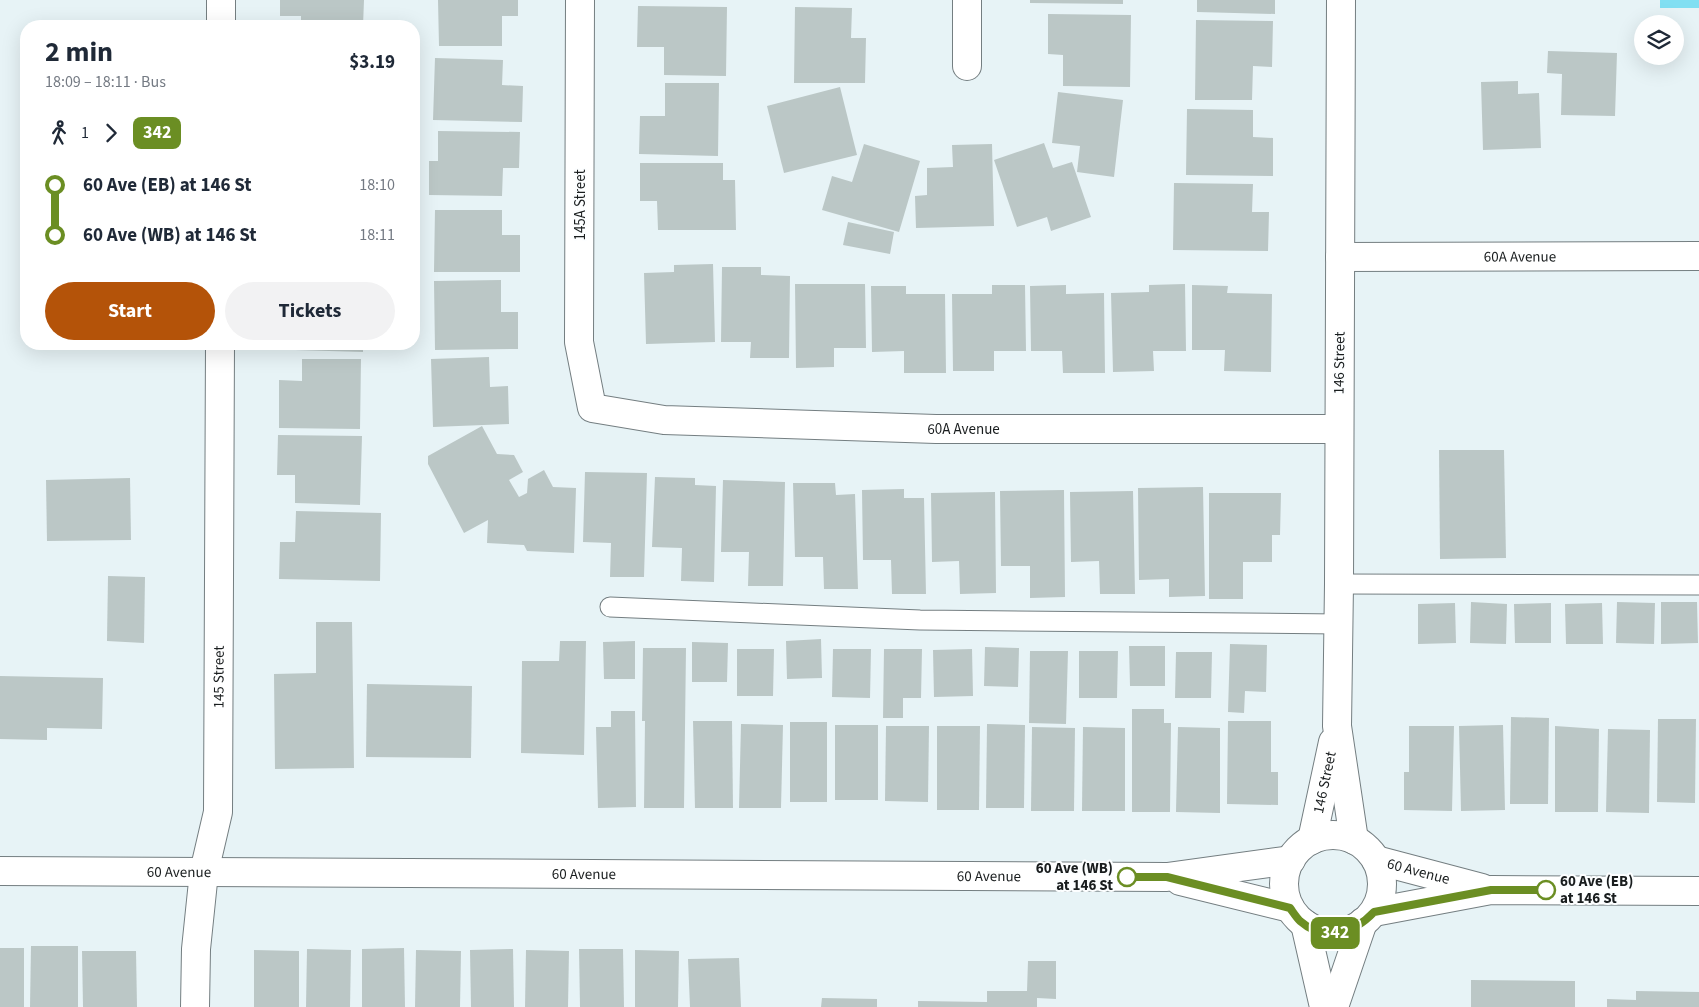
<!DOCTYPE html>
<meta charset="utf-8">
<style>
:root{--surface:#fff;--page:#f2f2f3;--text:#1f2937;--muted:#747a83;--accent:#b45309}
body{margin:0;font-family:"Source Sans 3",sans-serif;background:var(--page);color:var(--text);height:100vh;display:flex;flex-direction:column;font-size:19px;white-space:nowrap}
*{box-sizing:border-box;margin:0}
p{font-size:16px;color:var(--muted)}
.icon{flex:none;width:28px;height:28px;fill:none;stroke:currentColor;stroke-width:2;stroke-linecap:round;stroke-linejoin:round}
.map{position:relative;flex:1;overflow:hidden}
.side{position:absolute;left:20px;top:20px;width:400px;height:330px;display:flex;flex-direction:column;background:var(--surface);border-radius:20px;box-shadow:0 5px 20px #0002}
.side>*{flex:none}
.badge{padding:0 10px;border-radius:8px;font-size:18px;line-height:32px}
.tools{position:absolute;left:1634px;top:15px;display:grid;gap:10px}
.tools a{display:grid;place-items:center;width:50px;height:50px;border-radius:50%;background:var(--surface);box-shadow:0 5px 20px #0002;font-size:25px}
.map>.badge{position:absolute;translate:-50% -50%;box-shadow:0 0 0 2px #fff}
.legs{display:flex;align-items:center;gap:8px;height:55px;padding:0 25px;font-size:16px}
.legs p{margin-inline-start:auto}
.head{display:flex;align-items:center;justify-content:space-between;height:85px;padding:0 25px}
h1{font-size:28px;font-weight:700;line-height:38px}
.action{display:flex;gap:10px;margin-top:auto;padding:10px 25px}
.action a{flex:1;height:58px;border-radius:30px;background:var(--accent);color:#fff;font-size:20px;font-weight:700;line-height:58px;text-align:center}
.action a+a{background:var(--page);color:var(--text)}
ul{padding:0 25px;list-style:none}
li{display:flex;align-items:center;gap:18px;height:50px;font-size:19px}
li i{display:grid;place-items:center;width:8px;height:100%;margin:0 6px;background:currentColor}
li i::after{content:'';width:12px;height:12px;margin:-6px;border:4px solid;border-radius:50%;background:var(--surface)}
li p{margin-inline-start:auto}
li:first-child i{background:linear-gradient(#0000 50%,currentColor 0)}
li:last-child i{background:linear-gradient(currentColor 50%,#0000 0)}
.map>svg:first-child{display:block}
.green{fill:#81dff2}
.building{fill:#bbc7c6}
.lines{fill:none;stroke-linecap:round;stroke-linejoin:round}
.service-casing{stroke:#747e81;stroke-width:21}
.minor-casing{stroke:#747e81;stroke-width:30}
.tertiary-casing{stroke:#747e81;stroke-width:30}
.service{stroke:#fff;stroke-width:19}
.minor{stroke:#fff;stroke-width:28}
.tertiary{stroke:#fff;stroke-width:28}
.line-1-casing{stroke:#fff;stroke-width:11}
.line-1{stroke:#6b8e23;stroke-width:8}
.stop-1-dot{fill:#fff;stroke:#6b8e23;stroke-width:2.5}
.labels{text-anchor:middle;stroke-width:4;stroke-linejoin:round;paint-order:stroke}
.street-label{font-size:15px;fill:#191d1e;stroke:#fcfeff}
.stop-label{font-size:15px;font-weight:bold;fill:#191d1e;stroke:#fcfeff;text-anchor:end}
</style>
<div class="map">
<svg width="1699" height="1007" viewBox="0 0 1699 1007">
<rect width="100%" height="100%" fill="#e7f3f6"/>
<rect class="green" x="1660" y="0" width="39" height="8"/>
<g class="building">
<polygon points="280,0 364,0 363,26 301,26 301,16 280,16"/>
<polygon points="438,0 518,0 518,16 502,16 502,46 439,46"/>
<polygon points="1030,0 1123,0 1123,4 1030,3"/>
<polygon points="1197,0 1275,0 1275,14 1197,12"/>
<polygon points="638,6 727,7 726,76 664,75 664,47 637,47"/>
<polygon points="795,7 852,8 851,38 866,38 865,83 794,83"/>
<polygon points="1048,14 1131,15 1130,87 1063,86 1063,55 1048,54"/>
<polygon points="1196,20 1273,21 1272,67 1253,66 1252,100 1195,100"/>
<polygon points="1548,51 1617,53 1615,116 1561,115 1562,74 1547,73"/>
<polygon points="435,58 503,60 502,85 523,86 522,122 433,120"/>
<polygon points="1518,81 1518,94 1539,93 1541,148 1483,150 1481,82"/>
<polygon points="665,83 719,83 718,156 639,154 640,116 665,116"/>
<polygon points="840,87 857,155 784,173 767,106"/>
<polygon points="1058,92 1123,100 1114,177 1077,172 1080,146 1052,143"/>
<polygon points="1187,109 1253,110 1253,137 1273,138 1273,176 1186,175"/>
<polygon points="438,131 520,132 519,168 503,168 502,196 429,195 429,161 438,161"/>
<polygon points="1044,143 1053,168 1072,162 1091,217 1051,231 1047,217 1017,227 994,160"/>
<polygon points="864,144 920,161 899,232 822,210 832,176 852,182"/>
<polygon points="992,144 994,226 916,228 915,196 927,195 927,168 953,167 952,145"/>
<polygon points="640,163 723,163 723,180 735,180 736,230 658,230 657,201 640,201"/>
<polygon points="1174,183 1253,184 1252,212 1269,212 1268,251 1173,250"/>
<polygon points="435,210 502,210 502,235 520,235 520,272 434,272"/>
<polygon points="848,222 894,232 890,254 843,245"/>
<polygon points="713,264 715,342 646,344 644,273 674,272 674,265"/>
<polygon points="722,267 761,267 761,275 790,276 789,358 750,358 751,342 721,342"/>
<polygon points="501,280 501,312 518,312 518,349 435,350 434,281"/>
<polygon points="795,284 865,284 866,348 834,348 834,367 796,368"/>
<polygon points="1185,284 1186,351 1153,351 1154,371 1113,372 1111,293 1149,292 1149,285"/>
<polygon points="992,285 1025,285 1026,351 994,351 994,371 953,371 952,294 992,294"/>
<polygon points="1066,285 1066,294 1104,293 1105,373 1063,373 1062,351 1031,351 1030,286"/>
<polygon points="1192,285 1228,286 1227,293 1272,294 1271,372 1224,371 1225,350 1192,350"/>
<polygon points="871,286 906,286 906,294 945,294 946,373 904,373 904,351 872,352"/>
<polygon points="295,344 363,344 363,352 295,350"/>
<polygon points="489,357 490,387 508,386 509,424 433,427 431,359"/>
<polygon points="302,359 361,359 360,429 279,428 279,380 302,381"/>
<polygon points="482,426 497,454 514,455 523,472 509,480 519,497 527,493 528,479 544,470 553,487 576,488 574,553 527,551 524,545 487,543 488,520 464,533 428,464 428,456"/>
<polygon points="278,435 362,436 360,505 295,503 295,475 277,475"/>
<polygon points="1439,450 1504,450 1506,558 1440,559"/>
<polygon points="585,472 647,473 644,577 610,577 611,543 583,542"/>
<polygon points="655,477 695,478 695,485 716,486 714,582 681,581 682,548 652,547"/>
<polygon points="130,478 131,540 47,541 46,480"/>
<polygon points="723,480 785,482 783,586 748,586 749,552 721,552"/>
<polygon points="793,483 835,483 836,495 855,494 858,589 824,589 823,557 795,557"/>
<polygon points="1203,487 1205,596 1169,597 1169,579 1139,580 1138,488"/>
<polygon points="904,489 904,498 924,498 926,594 892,594 891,560 863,560 862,490"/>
<polygon points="1064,490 1065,597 1030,598 1030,566 1001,566 1000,491"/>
<polygon points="1133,491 1135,594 1100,594 1099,561 1071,562 1070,492"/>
<polygon points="995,492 996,593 960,594 959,561 932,562 931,493"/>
<polygon points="1209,493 1281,493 1280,535 1272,535 1272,562 1243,562 1243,599 1209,599"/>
<polygon points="296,511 381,513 380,581 279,579 280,542 295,542"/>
<polygon points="108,576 145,577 144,643 107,641"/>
<polygon points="1471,602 1507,604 1506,644 1470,643"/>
<polygon points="1617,602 1655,603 1654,644 1616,643"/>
<polygon points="1661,602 1697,602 1698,643 1661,644"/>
<polygon points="1455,603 1456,643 1418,644 1418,604"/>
<polygon points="1551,603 1551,643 1515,643 1514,604"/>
<polygon points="1602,603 1603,644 1566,644 1565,604"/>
<polygon points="316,622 352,622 354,768 275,769 274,674 316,673"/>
<polygon points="821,639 822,678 787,679 786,641"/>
<polygon points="560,641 586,641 584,755 521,753 522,661 559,661"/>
<polygon points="635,641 635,679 604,679 603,642"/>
<polygon points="692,642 728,643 727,682 692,682"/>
<polygon points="1230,644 1267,645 1266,692 1245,691 1244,713 1228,712"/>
<polygon points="1129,646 1165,646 1165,686 1130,686"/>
<polygon points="985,647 1019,648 1018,687 984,686"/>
<polygon points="643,648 686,648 684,808 644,808 645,721 642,721"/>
<polygon points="737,649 774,649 773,696 737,696"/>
<polygon points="833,649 871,649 870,698 832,697"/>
<polygon points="884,649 922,649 921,698 903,698 903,718 883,718"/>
<polygon points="972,649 973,696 934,697 933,650"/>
<polygon points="1030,651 1068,651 1066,724 1029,723"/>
<polygon points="1079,651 1118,651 1117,698 1079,698"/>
<polygon points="1176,652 1212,652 1211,698 1175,698"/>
<polygon points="0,676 103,678 102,729 47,728 47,740 0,739"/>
<polygon points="367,684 472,686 471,758 366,757"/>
<polygon points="1132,709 1164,709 1164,723 1171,723 1170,812 1132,812"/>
<polygon points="611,711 635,711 636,807 598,808 596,727 611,727"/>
<polygon points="1511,717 1549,718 1548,804 1510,804"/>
<polygon points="1658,719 1696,719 1695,803 1657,802"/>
<polygon points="693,721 732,721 733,808 695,808"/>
<polygon points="1228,721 1271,721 1271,772 1278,772 1278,805 1227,804"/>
<rect x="790" y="722" width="37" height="80"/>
<polygon points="741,724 783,725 781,808 739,808"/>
<polygon points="987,724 1025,725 1024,808 986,808"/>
<rect x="835" y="725" width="43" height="75"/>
<polygon points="1503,725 1505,810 1461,811 1459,726"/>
<polygon points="886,726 929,726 928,802 885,801"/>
<polygon points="937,726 980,726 979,810 937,810"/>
<polygon points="1409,726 1454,726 1452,811 1404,810 1404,772 1409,772"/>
<polygon points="1555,726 1599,729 1598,812 1555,812"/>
<polygon points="1032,727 1075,728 1074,811 1031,811"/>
<polygon points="1083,727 1125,728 1125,811 1082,811"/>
<polygon points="1178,727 1220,728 1220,813 1176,812"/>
<polygon points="1608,729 1650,730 1649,813 1606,812"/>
<polygon points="31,946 78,946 78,1007 30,1007"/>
<rect x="0" y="948" width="24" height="59"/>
<polygon points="404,948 405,1007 362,1007 362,949"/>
<polygon points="307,949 351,950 350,1007 306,1007"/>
<polygon points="513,949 514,1007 471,1007 470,950"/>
<polygon points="579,949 623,949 624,1007 580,1007"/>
<polygon points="254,950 299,951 299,1007 254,1007"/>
<polygon points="416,950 461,951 460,1007 415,1007"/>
<polygon points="526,950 569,951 568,1007 525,1007"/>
<polygon points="635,950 679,951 678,1007 635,1007"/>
<polygon points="82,951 136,951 137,1007 83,1007"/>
<polygon points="739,958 741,1007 690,1007 688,959"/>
<polygon points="1028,961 1056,961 1056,999 1037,998 1037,1007 918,1007 918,1001 987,1002 987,991 1027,991"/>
<polygon points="1471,980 1575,981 1575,1007 1471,1007"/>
<polygon points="1636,991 1699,992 1699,1007 1607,1007 1607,999 1636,1000"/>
<polygon points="822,998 877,999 877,1007 821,1007"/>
</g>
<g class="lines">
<g class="service-casing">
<g id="service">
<polyline points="1339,584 1699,585"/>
<polyline points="610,607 920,620 1339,624"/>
</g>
</g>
<g class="minor-casing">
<g id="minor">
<path id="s1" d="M580 0 579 342 592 408 664 420 936 429H1338"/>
<polyline points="967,0 967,66"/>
<polyline points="1341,0 1339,584 1337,726 1354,840"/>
<polyline points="221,26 221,0"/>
<path id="s2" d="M1340 257 1699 256"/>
<path id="s3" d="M1312 840 1333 742"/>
<polyline points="1305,924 1324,1007"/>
<path id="s4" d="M195 1007 196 949 204 872 218 812 220 344"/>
<polyline points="1334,1007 1363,922"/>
</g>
</g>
<g class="tertiary-casing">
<g id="tertiary">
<circle cx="1333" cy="884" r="49"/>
<path id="s5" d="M1376 860 1482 888"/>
<path id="s6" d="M0 871 1167 877 1291 860"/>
<polyline points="1180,881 1290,908"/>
<polyline points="1374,912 1491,890 1699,891"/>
</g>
</g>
<use href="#service" class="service"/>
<use href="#minor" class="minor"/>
<use href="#tertiary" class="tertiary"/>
</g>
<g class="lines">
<g class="line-1-casing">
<path id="line-1" d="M1127 877H1167L1290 908C1293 912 1296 917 1300 921 1325 943 1354 933 1374 912L1491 890H1546"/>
</g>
<use href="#line-1" class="line-1"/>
</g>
<g class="stop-1-dot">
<circle cx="1127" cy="877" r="9"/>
<circle cx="1546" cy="890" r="9"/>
</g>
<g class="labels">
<g class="street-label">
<text transform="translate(580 205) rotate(-90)" y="5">145A Street</text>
<text dy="5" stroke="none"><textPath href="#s2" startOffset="180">60A Avenue</textPath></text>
<text transform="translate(1339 363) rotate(-89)" y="5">146 Street</text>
<text dy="5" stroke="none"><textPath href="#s1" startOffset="782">60A Avenue</textPath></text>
<text dy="5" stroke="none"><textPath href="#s4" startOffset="332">145 Street</textPath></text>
<text dy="5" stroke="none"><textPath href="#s3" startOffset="59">146 Street</textPath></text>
<text dy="5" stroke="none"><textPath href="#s6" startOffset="179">60 Avenue</textPath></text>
<text dy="5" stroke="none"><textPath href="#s5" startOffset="44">60 Avenue</textPath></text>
<text dy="5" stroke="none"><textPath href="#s6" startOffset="584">60 Avenue</textPath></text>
<text dy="5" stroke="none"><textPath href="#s6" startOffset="989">60 Avenue</textPath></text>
</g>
<g class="stop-label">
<text x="1113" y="873">60 Ave (WB)<tspan x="1113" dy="17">at 146 St</tspan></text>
<text x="1560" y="886" text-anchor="start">60 Ave (EB)<tspan x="1560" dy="17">at 146 St</tspan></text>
</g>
</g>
</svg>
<div class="tools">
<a><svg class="icon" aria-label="layers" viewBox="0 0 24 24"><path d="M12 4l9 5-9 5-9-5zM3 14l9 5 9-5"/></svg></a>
</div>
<b class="badge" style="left:1335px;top:933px;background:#6b8e23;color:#fff">342</b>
<section class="side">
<div class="head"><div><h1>2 min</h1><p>18:09 – 18:11 · Bus</p></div><b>$3.19</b></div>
<div class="legs"><svg class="icon" aria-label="walk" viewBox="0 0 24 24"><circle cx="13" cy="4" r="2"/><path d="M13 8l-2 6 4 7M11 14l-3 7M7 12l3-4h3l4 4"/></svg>1<svg class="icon" aria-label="forward" viewBox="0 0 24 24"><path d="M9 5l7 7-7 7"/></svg><b class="badge" style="background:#6b8e23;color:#fff">342</b></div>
<ul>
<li><i style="color:#6b8e23"></i><b>60 Ave (EB) at 146 St</b><p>18:10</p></li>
<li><i style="color:#6b8e23"></i><b>60 Ave (WB) at 146 St</b><p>18:11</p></li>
</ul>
<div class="action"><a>Start</a><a>Tickets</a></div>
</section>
</div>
